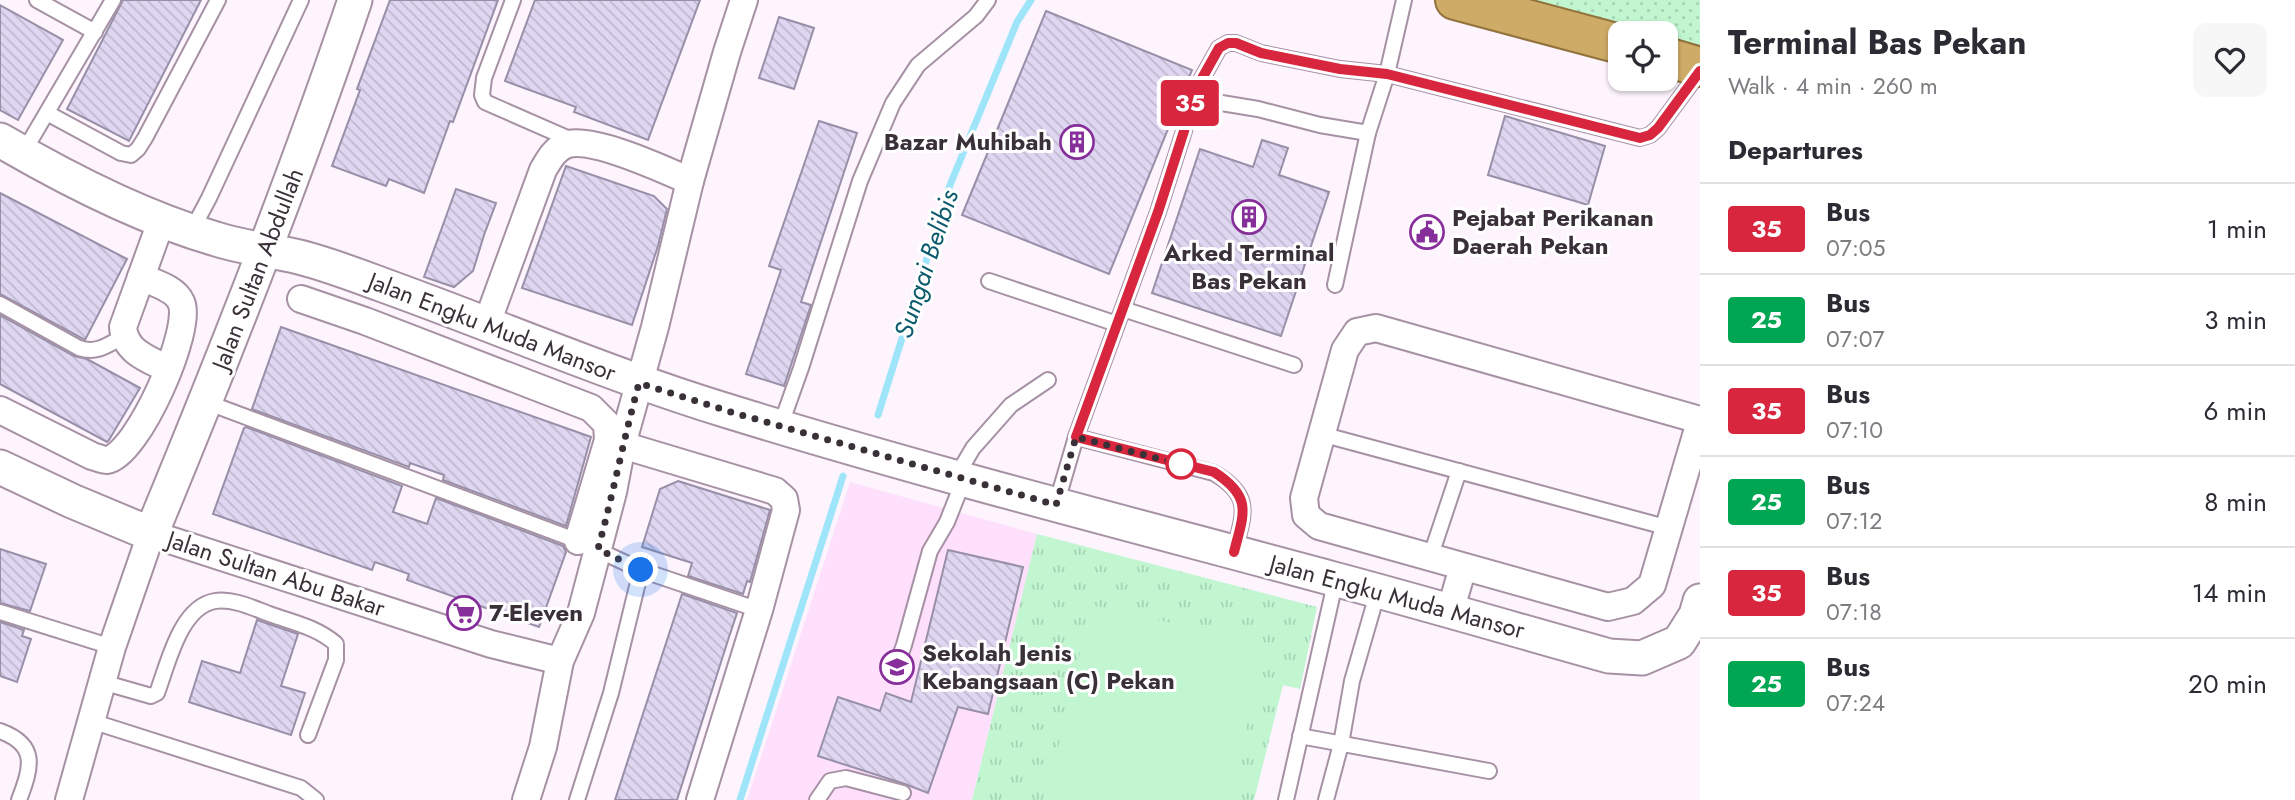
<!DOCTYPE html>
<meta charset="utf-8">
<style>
:root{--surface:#fff;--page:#f7f7f7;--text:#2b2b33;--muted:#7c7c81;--line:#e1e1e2}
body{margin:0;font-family:Jost,sans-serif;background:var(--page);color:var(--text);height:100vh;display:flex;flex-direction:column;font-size:26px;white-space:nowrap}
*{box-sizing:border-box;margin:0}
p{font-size:23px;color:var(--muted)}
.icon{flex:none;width:38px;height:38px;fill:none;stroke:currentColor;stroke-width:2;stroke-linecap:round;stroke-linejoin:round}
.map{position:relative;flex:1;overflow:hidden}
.panel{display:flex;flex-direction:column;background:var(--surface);width:595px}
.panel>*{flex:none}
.badge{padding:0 14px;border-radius:5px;font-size:24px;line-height:46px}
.tools{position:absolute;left:1608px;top:21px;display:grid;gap:14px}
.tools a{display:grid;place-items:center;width:70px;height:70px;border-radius:14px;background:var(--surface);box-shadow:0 2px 5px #0004;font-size:35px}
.you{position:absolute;width:35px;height:35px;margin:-18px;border:5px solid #fff;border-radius:50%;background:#1a73e8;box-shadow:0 0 0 10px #1a73e833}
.map>.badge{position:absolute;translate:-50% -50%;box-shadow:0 0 0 4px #fff}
h2{padding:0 28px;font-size:26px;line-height:63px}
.round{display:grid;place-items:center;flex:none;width:74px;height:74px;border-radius:14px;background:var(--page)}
.headline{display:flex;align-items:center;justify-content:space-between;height:119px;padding:0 28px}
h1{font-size:33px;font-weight:700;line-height:52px}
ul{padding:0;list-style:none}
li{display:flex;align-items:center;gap:21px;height:91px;padding:0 28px;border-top:2px solid var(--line)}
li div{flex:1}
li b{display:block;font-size:26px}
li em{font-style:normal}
li .badge{min-width:77px;font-weight:700;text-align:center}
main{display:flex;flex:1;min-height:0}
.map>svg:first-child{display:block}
.built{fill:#fee0fc}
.grass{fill:url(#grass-tufts)}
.park{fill:url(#park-dots)}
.garden{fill:#c1f6d1}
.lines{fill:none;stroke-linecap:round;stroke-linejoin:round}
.stream{stroke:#9ee5fa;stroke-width:7}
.building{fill:url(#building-back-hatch);stroke:#988fa8;stroke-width:2}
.service-casing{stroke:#a691a5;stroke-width:18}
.minor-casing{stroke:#a691a5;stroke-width:30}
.tertiary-casing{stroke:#a691a5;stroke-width:37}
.trunk-casing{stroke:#92723d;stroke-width:42}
.service{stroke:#fff;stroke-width:14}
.minor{stroke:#fff;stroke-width:26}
.tertiary{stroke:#fff;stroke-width:33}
.trunk{stroke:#ceab66;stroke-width:38}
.line-casing{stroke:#fff;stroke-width:16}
.line{stroke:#d7263d;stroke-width:10}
.walk{stroke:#393038;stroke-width:7;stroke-dasharray:0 12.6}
.stop-dot{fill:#fff;stroke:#d7263d;stroke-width:3.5}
.labels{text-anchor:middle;stroke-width:6;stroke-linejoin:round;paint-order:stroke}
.poi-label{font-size:24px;font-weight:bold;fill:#393038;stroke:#fff;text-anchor:start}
.street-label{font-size:24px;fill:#393038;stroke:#fff}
.water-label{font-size:26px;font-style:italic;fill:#0c5b6d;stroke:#fff}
</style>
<main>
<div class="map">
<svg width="1700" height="800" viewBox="0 0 1700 800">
<defs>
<pattern id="grass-tufts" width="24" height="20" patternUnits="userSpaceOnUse" patternTransform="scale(1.75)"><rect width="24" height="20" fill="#c1f6d1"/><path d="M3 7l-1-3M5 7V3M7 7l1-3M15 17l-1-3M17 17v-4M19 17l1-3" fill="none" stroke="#a7d3b4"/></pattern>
<pattern id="park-dots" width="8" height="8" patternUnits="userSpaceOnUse" patternTransform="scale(1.75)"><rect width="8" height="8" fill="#c1f6d1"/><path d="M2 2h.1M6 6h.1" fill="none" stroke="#a7d3b4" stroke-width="1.8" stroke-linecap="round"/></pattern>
<pattern id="building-back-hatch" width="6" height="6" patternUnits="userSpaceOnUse" patternTransform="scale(1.75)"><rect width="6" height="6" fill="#dfd6f1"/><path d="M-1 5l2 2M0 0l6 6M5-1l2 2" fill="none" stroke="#c0b8cf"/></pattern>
</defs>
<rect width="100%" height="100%" fill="#fdf4fd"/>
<polygon class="built" points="850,482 1037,534 972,800 747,800"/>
<polygon class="grass" points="1037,534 1317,607 1300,689 1283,685 1254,800 972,800"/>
<polygon class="park" points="1519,0 1700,0 1700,53 1666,43 1666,33 1633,33"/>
<polygon class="garden" points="1091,605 1266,644 1230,800 1046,800"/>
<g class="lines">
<g class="stream">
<polyline points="878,415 950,185 1017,22 1031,0"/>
<polyline points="740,800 843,476"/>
</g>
</g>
<g class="building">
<polygon points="123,0 201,0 129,141 67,109"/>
<polygon points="390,0 498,0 453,122 450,121 424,193 389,179 386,186 332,166 360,90 357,89"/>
<polygon points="535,0 700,0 648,140 574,112 576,107 505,81"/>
<polygon points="0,5 63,40 18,120 0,110"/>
<polygon points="1046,11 1192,70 1109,274 962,215"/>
<polygon points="779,17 814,28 794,89 759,78"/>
<polygon points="1505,116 1605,146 1588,205 1488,175"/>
<polygon points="819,121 857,133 801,302 811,305 784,386 746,374 781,270 769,266"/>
<polygon points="1262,140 1288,148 1279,175 1329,192 1281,336 1152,293 1200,149 1253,167"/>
<polygon points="566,166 654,196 667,209 658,246 632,325 522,288"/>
<polygon points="456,189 496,203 484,235 473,271 454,287 424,277"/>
<polygon points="0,193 127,259 85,340 0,294"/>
<polygon points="0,315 74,356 87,359 140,388 109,440 107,442 0,384"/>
<polygon points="281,327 591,437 566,526 443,480 444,475 410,463 409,467 252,409"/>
<polygon points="246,427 402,486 393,512 427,524 436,498 563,546 566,552 539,627 407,580 409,574 375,562 372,570 213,514 244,428"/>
<polygon points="678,481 770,510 750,582 747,581 743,594 688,576 692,563 642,547 660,489"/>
<polygon points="0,549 46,564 30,611 0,603"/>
<polygon points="948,550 1023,567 988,714 958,707 928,793 905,784 818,756 838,697 880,711 886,693 911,702"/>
<polygon points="682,594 737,613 729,637 677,800 615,800"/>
<polygon points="257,620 298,634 281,686 305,693 291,735 189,702 202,661 240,673"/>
<polygon points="0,622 24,630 22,636 31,639 17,682 0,676"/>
</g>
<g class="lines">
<g class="service-casing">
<g id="service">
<polyline points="37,0 95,32"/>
<polyline points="513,0 484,78 482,95 485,102 574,141"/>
<polyline points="1191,98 1258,109 1320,125 1368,133"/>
<polyline points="47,113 121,153 131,155 138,149 145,138 218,0"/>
<polyline points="23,153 113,0"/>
<polyline points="191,232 209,198 301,0"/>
<polyline points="989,281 1117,324"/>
<polyline points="1335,285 1368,133 1387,74 1404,0"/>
<path d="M0 304 79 348C97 354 108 345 124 336"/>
<polyline points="1123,309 1294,365"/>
<polyline points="206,402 578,541 641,570 611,693 577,800"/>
<polyline points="780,427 801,368 860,181 893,103 918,65 976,16 988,0"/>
<polyline points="1321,434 1669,528"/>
<path d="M1076 437 1214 473C1253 496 1244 513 1234 552"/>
<polyline points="956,477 973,448 1011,405 1048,380"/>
<polyline points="1056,505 1076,437 1158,212 1184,131 1191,98 1219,48 1228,43 1236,43 1261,53 1340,69 1387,74 1640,138 1650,135 1658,128 1700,71"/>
<polyline points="1430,558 1459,471"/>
<polyline points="641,570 759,610"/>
<polyline points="0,612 112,647"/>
<polyline points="893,675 904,645 930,551 947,522 964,479"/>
<path d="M102 682 151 696 157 693C168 664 180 607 215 601 234 598 255 609 272 615 295 623 318 628 336 644V660L308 735"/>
<polyline points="91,721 301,788 316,800"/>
<path d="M0 731C39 745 31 768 19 800"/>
<polyline points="1300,736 1489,771"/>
<polyline points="817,800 830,781 846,778 903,793"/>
<polyline points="1286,800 1336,579"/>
<polyline points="1326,800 1341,744 1352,681 1378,591"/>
</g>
</g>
<g class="minor-casing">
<g id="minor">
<path d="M162 219 123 327C125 352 148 359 168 369"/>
<polyline points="301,299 365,321 591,408 607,424 608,440 578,541"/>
<path d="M487 323 543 170C549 160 554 150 565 145 590 135 665 170 690 181"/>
<path d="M0 410 92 456C96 457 103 460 107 460 138 455 194 327 181 302 175 288 154 283 141 277"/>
<polyline points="1700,420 1376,328 1357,332 1345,350 1304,498 1306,515 1319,526 1608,607 1633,601 1652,585 1700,422"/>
<polyline points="622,445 775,491 784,499 786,510 759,610 700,800"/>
<polyline points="1450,612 1463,567"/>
<polyline points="69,800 112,647 151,534 491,644 560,661"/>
<polyline points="526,800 543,747 560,661 581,613 613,492 622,445 655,327 690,181 727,52 744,0"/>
</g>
</g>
<g class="tertiary-casing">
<g id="tertiary">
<path d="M0 140C65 178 143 218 216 239 243 248 272 250 299 257 327 264 353 274 380 284 497 326 612 376 731 412 929 473 1130 524 1330 578 1424 603 1516 630 1609 656L1642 658 1679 642 1696 615 1700 601"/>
<path d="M0 467 72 501 151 534C224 358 294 181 355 0"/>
</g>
</g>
<g class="trunk-casing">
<g id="trunk">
<polyline points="1455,0 1620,44"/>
<polyline points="1666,57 1700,67"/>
</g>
</g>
<use href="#service" class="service"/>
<use href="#minor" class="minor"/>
<use href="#tertiary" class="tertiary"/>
<use href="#trunk" class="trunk"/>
</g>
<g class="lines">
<g class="line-casing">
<path id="line" d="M1234 552C1244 513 1253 497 1214 472L1076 437 1158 212 1184 131 1191 98 1219 48 1228 43H1236L1261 53 1340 69 1387 74 1640 138 1650 135 1658 128 1700 71"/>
</g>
<use href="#line" class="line"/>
<path class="walk" d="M641 570 598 549C613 494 624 438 639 383L731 412 1056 505 1076 437 1191 467 1181 464"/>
</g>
<defs>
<g id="building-ring" transform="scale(1.75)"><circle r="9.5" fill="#fff" stroke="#862e9a" stroke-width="1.5"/><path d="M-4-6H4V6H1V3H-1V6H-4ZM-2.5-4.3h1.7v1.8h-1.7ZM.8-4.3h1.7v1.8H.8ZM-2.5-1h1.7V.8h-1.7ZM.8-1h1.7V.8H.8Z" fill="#862e9a"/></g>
<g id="civic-ring" transform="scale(1.75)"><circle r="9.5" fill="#fff" stroke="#862e9a" stroke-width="1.5"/><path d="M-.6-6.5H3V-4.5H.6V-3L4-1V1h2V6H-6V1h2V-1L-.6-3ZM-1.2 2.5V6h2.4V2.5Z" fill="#862e9a"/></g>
<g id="supermarket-ring" transform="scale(1.75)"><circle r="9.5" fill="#fff" stroke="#862e9a" stroke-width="1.5"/><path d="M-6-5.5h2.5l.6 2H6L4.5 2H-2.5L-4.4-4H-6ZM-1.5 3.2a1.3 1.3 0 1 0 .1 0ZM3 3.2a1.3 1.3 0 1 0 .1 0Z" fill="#862e9a"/></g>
<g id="school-ring" transform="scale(1.75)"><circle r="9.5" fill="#fff" stroke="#862e9a" stroke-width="1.5"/><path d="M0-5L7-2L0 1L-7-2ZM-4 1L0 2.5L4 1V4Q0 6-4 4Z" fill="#862e9a"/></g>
</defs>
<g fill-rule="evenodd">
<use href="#building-ring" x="1077" y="142"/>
<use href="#building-ring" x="1249" y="217"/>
<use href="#civic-ring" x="1427" y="232"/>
<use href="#supermarket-ring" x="464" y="613"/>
<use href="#school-ring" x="897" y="667"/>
</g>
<circle class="stop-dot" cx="1181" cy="464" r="14"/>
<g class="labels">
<g class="poi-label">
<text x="1052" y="150" text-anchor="end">Bazar Muhibah</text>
<text x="1452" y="226">Pejabat Perikanan<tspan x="1452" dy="28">Daerah Pekan</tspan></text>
<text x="1249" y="261" text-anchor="middle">Arked Terminal<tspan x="1249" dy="28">Bas Pekan</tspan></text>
<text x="489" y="621">7-Eleven</text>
<text x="922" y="661">Sekolah Jenis<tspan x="922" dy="28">Kebangsaan (C) Pekan</tspan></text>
</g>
<g class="street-label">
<text transform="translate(258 269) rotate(-69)" y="8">Jalan Sultan Abdullah</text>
<text transform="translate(492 327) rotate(21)" y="8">Jalan Engku Muda Mansor</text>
<text transform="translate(276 574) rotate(18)" y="8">Jalan Sultan Abu Bakar</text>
<text transform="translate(1397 597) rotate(15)" y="8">Jalan Engku Muda Mansor</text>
</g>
<g class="water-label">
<text transform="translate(926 264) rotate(-72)" y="9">Sungai Belibis</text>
</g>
</g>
</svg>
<div class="tools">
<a><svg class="icon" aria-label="locate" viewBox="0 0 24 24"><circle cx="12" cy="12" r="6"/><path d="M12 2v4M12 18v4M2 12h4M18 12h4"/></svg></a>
</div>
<div class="you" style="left:641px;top:570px"></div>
<b class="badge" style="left:1190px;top:103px;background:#d7263d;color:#fff">35</b>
</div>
<section class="panel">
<div class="headline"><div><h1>Terminal Bas Pekan</h1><p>Walk · 4 min · 260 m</p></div><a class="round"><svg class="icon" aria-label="heart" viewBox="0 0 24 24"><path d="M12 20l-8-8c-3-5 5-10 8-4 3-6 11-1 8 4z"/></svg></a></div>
<h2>Departures</h2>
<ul>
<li><span class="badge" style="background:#d7263d;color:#fff">35</span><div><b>Bus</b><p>07:05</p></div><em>1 min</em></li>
<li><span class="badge" style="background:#00a651;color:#fff">25</span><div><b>Bus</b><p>07:07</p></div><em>3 min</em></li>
<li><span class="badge" style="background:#d7263d;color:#fff">35</span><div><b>Bus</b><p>07:10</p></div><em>6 min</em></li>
<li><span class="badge" style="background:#00a651;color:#fff">25</span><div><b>Bus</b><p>07:12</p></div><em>8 min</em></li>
<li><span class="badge" style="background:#d7263d;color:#fff">35</span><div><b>Bus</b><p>07:18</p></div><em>14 min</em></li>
<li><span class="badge" style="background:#00a651;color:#fff">25</span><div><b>Bus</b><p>07:24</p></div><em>20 min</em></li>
</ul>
</section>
</main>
